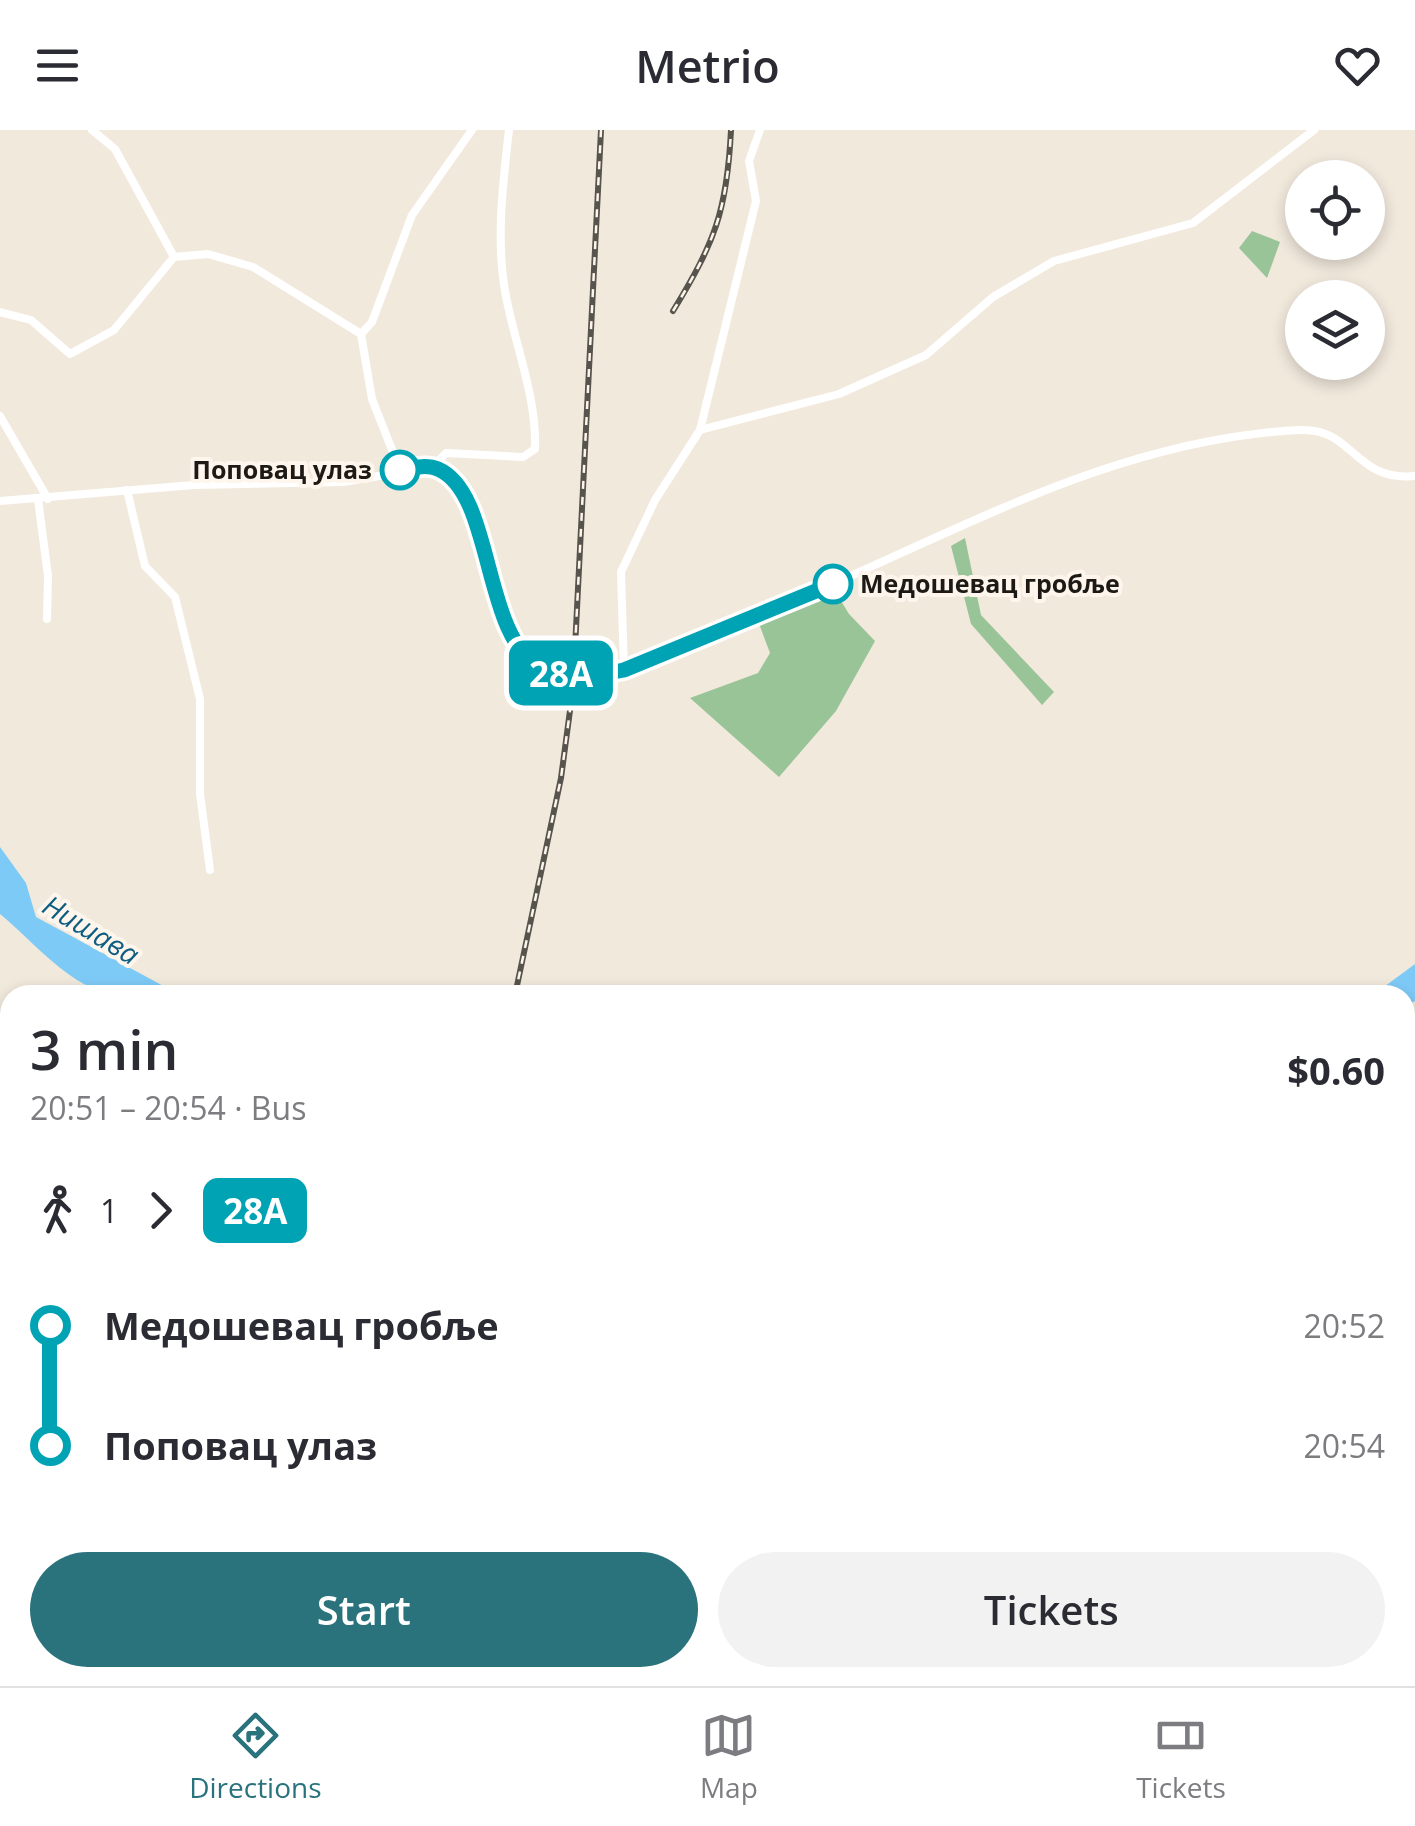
<!DOCTYPE html>
<meta charset="utf-8">
<style>
:root{--surface:#fff;--page:#f2f2f3;--text:#2b2b33;--muted:#7c7c81;--line:#e1e1e2;--accent:#2a737d}
body{margin:0;font-family:"Open Sans",sans-serif;background:var(--page);color:var(--text);height:100vh;display:flex;flex-direction:column;font-size:38px;white-space:nowrap}
*{box-sizing:border-box;margin:0}
p{font-size:32px;color:var(--muted)}
.icon{flex:none;width:55px;height:55px;fill:none;stroke:currentColor;stroke-width:2;stroke-linecap:round;stroke-linejoin:round}
.map{position:relative;flex:1;overflow:hidden}
.drawer{position:absolute;left:0px;top:855px;width:1415px;height:702px;display:flex;flex-direction:column;background:var(--surface);border-radius:30px 30px 0 0;box-shadow:0 5px 15px #0003}
.drawer>*{flex:none}
.badge{padding:0 20px;border-radius:15px;font-size:35px;line-height:65px}
.controls{position:absolute;left:1285px;top:30px;display:grid;gap:20px}
.controls a{display:grid;place-items:center;width:100px;height:100px;border-radius:50%;background:var(--surface);box-shadow:0 5px 15px #0003;font-size:50px}
.map>.badge{position:absolute;translate:-50% -50%;box-shadow:0 0 0 5px #fff}
.legs{display:flex;align-items:center;gap:15px;height:110px;padding:0 30px;font-size:32px}
.legs p{margin-inline-start:auto}
.headline{display:flex;align-items:center;justify-content:space-between;height:170px;padding:0 30px}
h1{font-size:55px;font-weight:600;line-height:75px}
.primary-button{display:flex;gap:20px;margin-top:auto;padding:20px 30px}
.primary-button a{flex:1;height:115px;border-radius:60px;background:var(--accent);color:#fff;font-size:40px;font-weight:600;line-height:115px;text-align:center}
.primary-button a+a{background:var(--page);color:var(--text)}
ul{padding:0 30px;list-style:none}
li{display:flex;align-items:center;gap:35px;height:120px;font-size:38px}
li i{display:grid;place-items:center;width:15px;height:100%;margin:0 12px;background:currentColor}
li i::after{content:'';width:25px;height:25px;margin:-12px;border:8px solid;border-radius:50%;background:var(--surface)}
li p{margin-inline-start:auto}
li:first-child i{background:linear-gradient(#0000 50%,currentColor 0)}
li:last-child i{background:linear-gradient(currentColor 50%,#0000 0)}
header{display:flex;justify-content:space-between;align-items:center;height:130px;padding:0 30px;background:var(--surface);font-size:45px;font-weight:600}
.menu{display:flex;justify-content:space-around;align-items:center;height:140px;border-top:2px solid var(--line);background:var(--surface);font-size:28px;color:var(--muted)}
.menu a{display:grid;justify-items:center;gap:5px}
.menu .on{color:var(--accent)}
.map>svg:first-child{display:block}
.green{fill:#99c498}
.water{fill:#7ecaf6}
.lines{fill:none;stroke-linecap:round;stroke-linejoin:round}
.minor{stroke:#fff;stroke-width:8}
.major{stroke:#daacb1;stroke-width:9}
.rail-casing{stroke:#57534d;stroke-width:6}
.rail{stroke:#fef6ed;stroke-width:2.5;stroke-dasharray:8;stroke-linecap:butt}
.line-1-casing{stroke:#fff;stroke-width:22}
.line-1{stroke:#00a3b4;stroke-width:15}
.stop-1-dot{fill:#fff;stroke:#00a3b4;stroke-width:5}
.labels{text-anchor:middle;stroke-width:8;stroke-linejoin:round;paint-order:stroke}
.stop-label{font-size:25px;font-weight:bold;fill:#1d1a16;stroke:#fef6ed;text-anchor:end}
.water-label{font-size:28px;font-style:italic;fill:#0f5e82;stroke:#fef6ed}
</style>
<header><svg class="icon" aria-label="menu" viewBox="0 0 24 24"><path d="M4 6h16M4 12h16M4 18h16"/></svg>Metrio<svg class="icon" aria-label="heart" viewBox="0 0 24 24"><path d="M12 20l-8-8c-3-5 5-10 8-4 3-6 11-1 8 4z"/></svg></header>
<div class="map">
<svg width="1415" height="1556" viewBox="0 0 1415 1556">
<rect width="100%" height="100%" fill="#f2e9dd"/>
<g class="green">
<polygon points="1252,101 1280,112 1267,148 1239,118"/>
<polygon points="965,408 981,485 1054,562 1042,575 971,494 951,416"/>
<polygon points="833,458 849,484 875,511 836,581 779,647 690,568 758,543 770,523 758,491"/>
</g>
<g class="water">
<path d="M0 717 26 753 36 787 180 865C159 865 137 867 116 865 72 860 33 811 0 784Z"/>
<polygon points="1415,834 1415,871 1405,877 1405,865 1373,865"/>
</g>
<g class="lines">
<g class="minor">
<polyline points="92,0 115,19 174,127 208,124 253,137 361,204"/>
<polyline points="0,182 31,190 70,224 114,200 174,127"/>
<polyline points="0,286 48,369"/>
<polyline points="700,300 839,264 926,225 993,167 1054,131 1193,93 1314,0"/>
<path d="M433 337 446 323 523 327 535 319C537 266 514 213 505 161 496 109 503 52 509 0"/>
<polyline points="400,340 372,269 361,204 372,192 412,85 472,0"/>
<polyline points="127,360 145,436 175,467 200,569 200,664 210,740"/>
<polyline points="38,369 48,446 47,489"/>
<path d="M0 371 194 355 343 352 433 337C461 350 467 371 476 398 507 491 504 562 624 540 694 510 765 483 835 453 984 387 1134 307 1301 300 1354 298 1354 352 1415 346"/>
<polyline points="624,540 621,442 655,370 700,300 756,71 749,31 760,0"/>
<polyline points="1087,1556 1167,1548"/>
</g>
<g class="major">
<polyline points="0,1237 10,1247"/>
<polyline points="0,1255 10,1265"/>
<polyline points="253,1548 259,1556"/>
<polyline points="267,1548 273,1556"/>
</g>
<g class="rail-casing">
<g id="rail">
<path d="M673 181C715 112 727 81 731 0"/>
<polyline points="515,865 561,648 573,558 601,0"/>
<polyline points="1405,1341 1415,1343"/>
<polyline points="351,1556 356,1548"/>
<polyline points="384,1556 394,1548"/>
</g>
</g>
<use href="#rail" class="rail"/>
</g>
<g class="lines">
<g class="line-1-casing">
<path id="line-1" d="M400 340C412 338 426 334 438 339 495 364 481 506 541 538 564 550 600 545 624 540L833 454"/>
</g>
<use href="#line-1" class="line-1"/>
</g>
<g class="stop-1-dot">
<circle cx="400" cy="340" r="18"/>
<circle cx="833" cy="454" r="18"/>
</g>
<g class="labels">
<g class="stop-label">
<text x="372" y="349">Поповац улаз</text>
<text x="860" y="463" text-anchor="start">Медошевац гробље</text>
</g>
<g class="water-label">
<text transform="translate(91 800) rotate(31)" y="10">Нишава</text>
</g>
</g>
</svg>
<div class="controls">
<a><svg class="icon" aria-label="locate" viewBox="0 0 24 24"><circle cx="12" cy="12" r="6"/><path d="M12 2v4M12 18v4M2 12h4M18 12h4"/></svg></a>
<a><svg class="icon" aria-label="layers" viewBox="0 0 24 24"><path d="M12 4l9 5-9 5-9-5zM3 14l9 5 9-5"/></svg></a>
</div>
<b class="badge" style="left:561px;top:543px;background:#00a3b4;color:#fff">28А</b>
<section class="drawer">
<div class="headline"><div><h1>3 min</h1><p>20:51 – 20:54 · Bus</p></div><b>$0.60</b></div>
<div class="legs"><svg class="icon" aria-label="walk" viewBox="0 0 24 24"><circle cx="13" cy="4" r="2"/><path d="M13 8l-2 6 4 7M11 14l-3 7M7 12l3-4h3l4 4"/></svg>1<svg class="icon" aria-label="forward" viewBox="0 0 24 24"><path d="M9 5l7 7-7 7"/></svg><b class="badge" style="background:#00a3b4;color:#fff">28А</b></div>
<ul>
<li><i style="color:#00a3b4"></i><b>Медошевац гробље</b><p>20:52</p></li>
<li><i style="color:#00a3b4"></i><b>Поповац улаз</b><p>20:54</p></li>
</ul>
<div class="primary-button"><a>Start</a><a>Tickets</a></div>
</section>
</div>
<nav class="menu">
<a class="on"><svg class="icon" aria-label="directions" viewBox="0 0 24 24"><path d="M12 3l9 9-9 9-9-9zM9 14v-3h6M13 9l2 2-2 2"/></svg>Directions</a>
<a><svg class="icon" aria-label="map" viewBox="0 0 24 24"><path d="M3 6l6-2 6 2 6-2v14l-6 2-6-2-6 2zM9 4v14M15 6v14"/></svg>Map</a>
<a><svg class="icon" aria-label="tickets" viewBox="0 0 24 24"><path d="M3 7h18v10H3zM15 7v10"/></svg>Tickets</a>
</nav>
